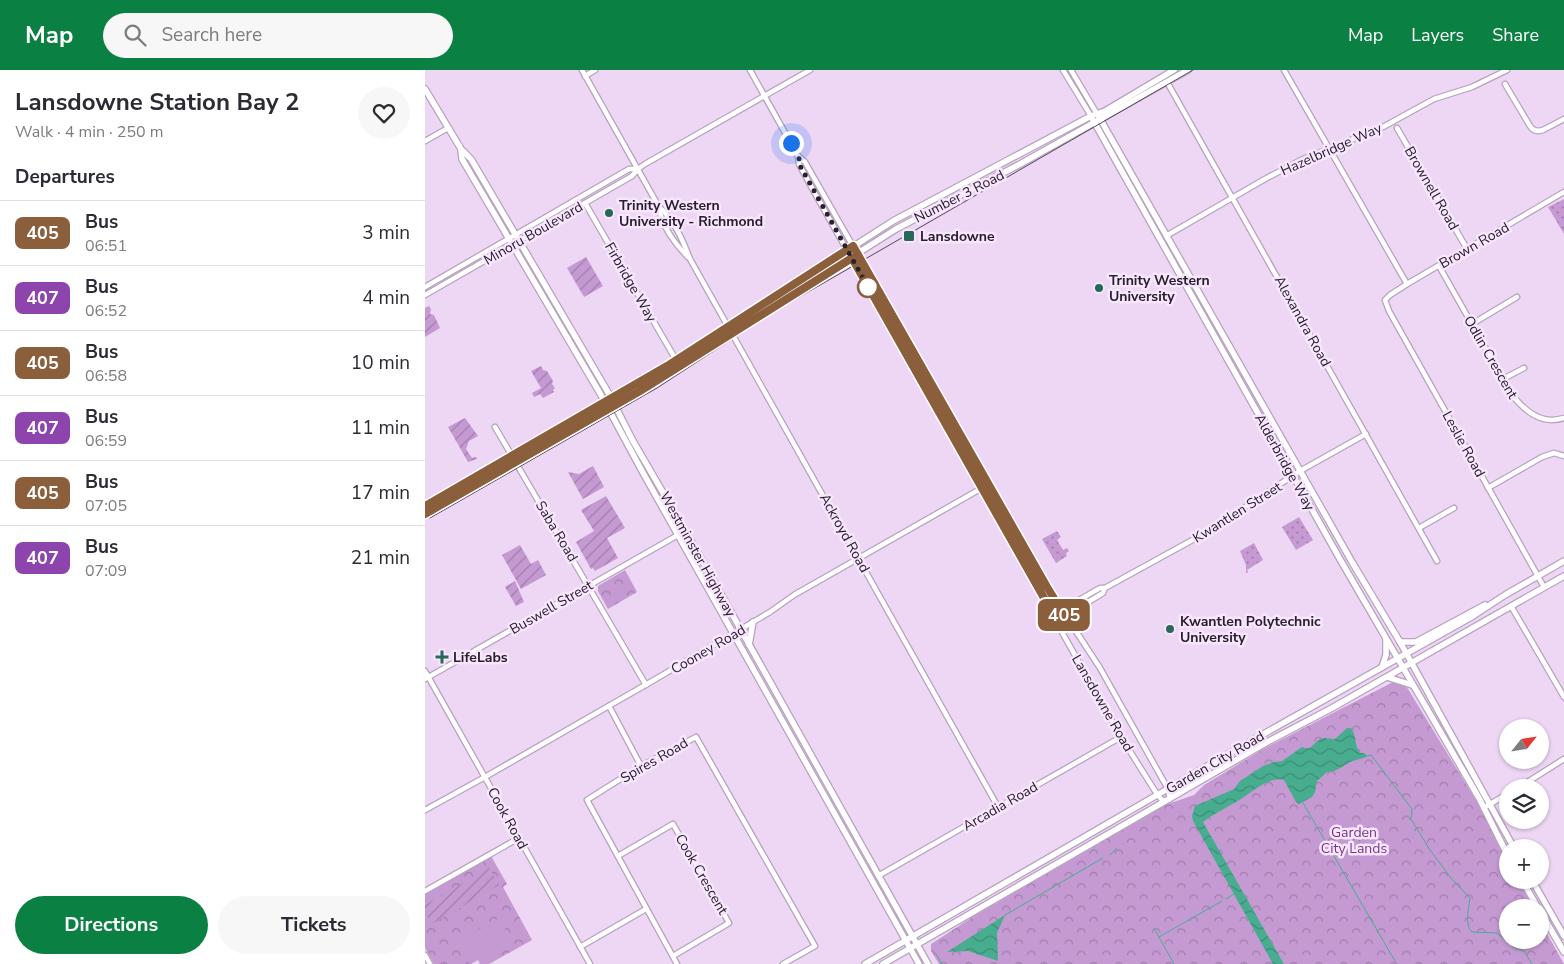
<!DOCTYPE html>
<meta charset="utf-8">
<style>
:root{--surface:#fff;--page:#f7f7f7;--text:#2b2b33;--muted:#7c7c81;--line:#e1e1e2;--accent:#0b8043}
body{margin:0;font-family:"Nunito Sans",sans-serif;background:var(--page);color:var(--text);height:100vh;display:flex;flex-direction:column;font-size:19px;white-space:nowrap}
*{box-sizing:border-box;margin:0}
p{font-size:16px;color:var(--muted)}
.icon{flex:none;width:28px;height:28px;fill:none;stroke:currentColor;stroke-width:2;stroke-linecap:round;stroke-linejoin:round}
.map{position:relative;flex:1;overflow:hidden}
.details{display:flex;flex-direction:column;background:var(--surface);width:425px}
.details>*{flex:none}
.badge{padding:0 10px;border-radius:8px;font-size:18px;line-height:32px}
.needle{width:32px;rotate:60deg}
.buttons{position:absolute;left:1074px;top:649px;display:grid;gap:10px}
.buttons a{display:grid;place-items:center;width:50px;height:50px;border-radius:50%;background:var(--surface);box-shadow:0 1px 4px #0004;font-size:25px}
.you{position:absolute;width:25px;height:25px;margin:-12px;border:4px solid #fff;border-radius:50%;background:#1a73e8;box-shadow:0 0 0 8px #1a73e833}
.map>.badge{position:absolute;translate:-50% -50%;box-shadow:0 0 0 2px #fff}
h2{padding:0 15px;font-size:19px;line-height:45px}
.round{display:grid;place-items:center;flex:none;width:52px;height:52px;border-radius:26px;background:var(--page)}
.headline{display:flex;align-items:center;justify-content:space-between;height:85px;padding:0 15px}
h1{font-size:24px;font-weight:700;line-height:38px}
.primary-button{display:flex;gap:10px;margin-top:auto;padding:10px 15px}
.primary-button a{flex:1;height:58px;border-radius:30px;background:var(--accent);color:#fff;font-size:20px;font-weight:700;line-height:58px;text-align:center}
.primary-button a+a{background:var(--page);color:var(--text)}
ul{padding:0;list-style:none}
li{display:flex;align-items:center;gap:15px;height:65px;padding:0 15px;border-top:1px solid var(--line)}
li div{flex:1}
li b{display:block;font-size:19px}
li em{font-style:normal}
li .badge{min-width:55px;font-weight:700;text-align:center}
header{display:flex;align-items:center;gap:30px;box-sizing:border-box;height:70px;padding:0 25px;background:var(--accent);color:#fff}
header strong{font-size:24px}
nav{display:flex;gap:28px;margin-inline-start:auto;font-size:18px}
.search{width:350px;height:45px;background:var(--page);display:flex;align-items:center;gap:12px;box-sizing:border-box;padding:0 18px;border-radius:28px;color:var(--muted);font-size:19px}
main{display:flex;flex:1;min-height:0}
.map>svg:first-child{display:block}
.grass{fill:url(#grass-dots)}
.park{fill:url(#park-crowns)}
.garden{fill:url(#garden-furrows)}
.pitch{fill:#c59ad3}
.water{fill:url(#water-waves)}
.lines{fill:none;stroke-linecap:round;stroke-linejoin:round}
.stream{stroke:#48ad8f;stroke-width:1}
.minor-casing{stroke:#b8a1bf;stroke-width:7}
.major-casing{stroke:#b8a1bf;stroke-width:8}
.minor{stroke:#fff;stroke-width:4.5}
.major{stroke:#fff;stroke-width:5.5}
.rail{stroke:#544958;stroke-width:1}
.line-casing{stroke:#fff;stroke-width:11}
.line{stroke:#8b5e3c;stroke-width:8}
.walk{stroke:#28202b;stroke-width:5;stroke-dasharray:0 9}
.poi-dot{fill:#296856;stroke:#f8e5fe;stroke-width:2}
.stop-dot{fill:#fff;stroke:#8b5e3c;stroke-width:2.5}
.labels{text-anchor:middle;stroke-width:5;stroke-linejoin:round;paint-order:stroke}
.street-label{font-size:14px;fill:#28202b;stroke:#f8e5fe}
.poi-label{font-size:14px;font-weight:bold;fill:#28202b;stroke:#f8e5fe;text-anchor:start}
.park-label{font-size:14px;fill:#753a86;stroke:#f8e5fe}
</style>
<header>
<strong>Map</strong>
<div class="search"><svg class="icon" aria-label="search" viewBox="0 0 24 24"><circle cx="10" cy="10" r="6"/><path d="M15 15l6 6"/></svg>Search here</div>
<nav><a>Map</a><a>Layers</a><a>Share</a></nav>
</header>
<main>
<section class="details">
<div class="headline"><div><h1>Lansdowne Station Bay 2</h1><p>Walk · 4 min · 250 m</p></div><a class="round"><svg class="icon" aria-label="heart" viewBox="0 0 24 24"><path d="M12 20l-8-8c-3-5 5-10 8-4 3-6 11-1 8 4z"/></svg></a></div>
<h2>Departures</h2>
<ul>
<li><span class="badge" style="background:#8b5e3c;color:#fff">405</span><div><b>Bus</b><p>06:51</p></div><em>3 min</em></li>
<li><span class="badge" style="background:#8e44ad;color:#fff">407</span><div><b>Bus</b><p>06:52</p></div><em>4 min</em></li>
<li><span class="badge" style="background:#8b5e3c;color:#fff">405</span><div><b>Bus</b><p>06:58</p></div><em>10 min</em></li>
<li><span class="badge" style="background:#8e44ad;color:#fff">407</span><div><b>Bus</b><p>06:59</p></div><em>11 min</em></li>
<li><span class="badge" style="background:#8b5e3c;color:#fff">405</span><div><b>Bus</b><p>07:05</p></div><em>17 min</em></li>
<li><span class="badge" style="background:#8e44ad;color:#fff">407</span><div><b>Bus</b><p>07:09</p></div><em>21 min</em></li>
</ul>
<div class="primary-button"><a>Directions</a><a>Tickets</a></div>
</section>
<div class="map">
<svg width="1139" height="894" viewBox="0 0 1139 894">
<defs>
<pattern id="grass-dots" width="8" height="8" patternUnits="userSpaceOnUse" patternTransform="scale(1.25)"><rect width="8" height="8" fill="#c59ad3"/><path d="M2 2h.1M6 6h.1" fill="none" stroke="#a07dab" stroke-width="1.8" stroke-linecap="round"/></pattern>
<pattern id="park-crowns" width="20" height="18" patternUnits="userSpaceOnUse" patternTransform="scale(1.25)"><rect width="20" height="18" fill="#c59ad3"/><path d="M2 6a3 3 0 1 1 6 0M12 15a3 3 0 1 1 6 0" fill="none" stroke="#a07dab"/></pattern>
<pattern id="garden-furrows" width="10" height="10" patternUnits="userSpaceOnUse" patternTransform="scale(1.25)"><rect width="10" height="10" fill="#c59ad3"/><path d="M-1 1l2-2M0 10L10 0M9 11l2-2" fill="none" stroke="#a07dab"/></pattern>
<pattern id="water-waves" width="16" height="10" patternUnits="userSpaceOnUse" patternTransform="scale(1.25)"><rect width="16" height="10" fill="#48ad8f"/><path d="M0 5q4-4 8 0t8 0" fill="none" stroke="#3c8c75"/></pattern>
</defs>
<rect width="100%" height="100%" fill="#eed6f5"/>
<g class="grass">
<polygon points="1139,129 1139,164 1123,137"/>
<polygon points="874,447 888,470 871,480 857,457"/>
<polygon points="632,461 636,467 632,470 638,480 642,478 644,481 641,483 642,486 631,493 617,469"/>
<polygon points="829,473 838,490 822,500 823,502 821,503 821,495 815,481"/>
</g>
<g class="park">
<polygon points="200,500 212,522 183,539 173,521 173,516"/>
<polygon points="968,612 980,615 983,619 1052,732 1082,790 1082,810 1093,810 1108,837 1082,838 1082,870 1115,870 1115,851 1139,894 514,894 506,881 506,874 549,846 740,735 769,725 779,715 840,678"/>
<polygon points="66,786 82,814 78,817 107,870 64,894 55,894 53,890 46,894 9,894 0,878 0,824"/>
</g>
<g class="garden">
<polygon points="161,187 178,216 159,227 142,198"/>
<polygon points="4,236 6,239 5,244 9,245 15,258 0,267 0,238"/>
<polygon points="116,296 118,300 122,301 128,311 127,314 130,318 128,320 129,322 118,328 115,324 109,327 107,323 116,318 106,301"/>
<polygon points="40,348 53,366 44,371 41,379 47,388 51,387 52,389 43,392 23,357"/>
<polygon points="168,396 179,417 158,429 143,402 154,404"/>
<polygon points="181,426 200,458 182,468 193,488 170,501 168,498 166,499 151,472 169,461 156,440"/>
<polygon points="95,475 106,494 113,490 121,505 96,519 77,485"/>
<polygon points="90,511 99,532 91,536 80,517"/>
<polygon points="64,798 74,815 7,854 0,843 0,835"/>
</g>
<polygon class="pitch" points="74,848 87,871 45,894 32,872"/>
<g class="water">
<path d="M922 658H926C932 666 929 675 935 683H939L943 686C937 689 934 689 928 691 918 694 914 702 902 702L892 711 890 722 887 727 874 734 871 732 859 710C845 706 827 722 816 729 803 737 790 743 778 752L859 894H848L768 751 767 746 770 736 809 719 815 711 838 696 849 692 857 691 877 677C887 681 887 674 894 670 899 666 905 669 910 669Z"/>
<polygon points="580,845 572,863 573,891 543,881 522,882"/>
</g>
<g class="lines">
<g class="stream">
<path d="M943 686 946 685 987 739 986 749 1005 780 1026 808 1045 828C1044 839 1039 854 1047 862L1072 863 1091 879 1099 881 1107 894"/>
<polyline points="878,733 970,891"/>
<polyline points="685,785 692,778"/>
<polyline points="801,829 809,824"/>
<polyline points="580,845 678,788"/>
<polyline points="729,858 749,894"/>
<polyline points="734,867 797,831"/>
<polyline points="511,884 517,894"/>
</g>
<g class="minor-casing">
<g id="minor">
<path d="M157 0 234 137C236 155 250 174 263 187"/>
<polyline points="325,0 373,86 380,92 622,517 675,598 743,719 745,729"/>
<polyline points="638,0 666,46"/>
<polyline points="646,0 672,44"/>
<polyline points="859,0 982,214"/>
<polyline points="160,6 170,0"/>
<polyline points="742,12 1012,491"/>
<path d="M1080 14 1105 56C1108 61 1112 62 1118 60L1139 49"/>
<polyline points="972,58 1042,179"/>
<polyline points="0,71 23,58"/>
<polyline points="373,86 374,94 387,118 696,667 730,721 736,729 741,731"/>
<polyline points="160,133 251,290"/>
<path d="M234 137C249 149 258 171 265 189L573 737"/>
<polyline points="741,166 840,109 876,90 958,57 1009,29 1047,17 1082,0"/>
<path d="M1014 196 1087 325C1101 342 1117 355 1139 348"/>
<polyline points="0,217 204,99 213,99"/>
<polyline points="0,225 207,106 213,99 220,94 385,0"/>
<polyline points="1047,254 1092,227"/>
<polyline points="1078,309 1099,298"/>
<polyline points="70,357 221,615"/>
<polyline points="1063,418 1117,387 1129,383 1139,386"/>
<polyline points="994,458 1029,438"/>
<polyline points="1119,517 964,241 960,230 965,225 982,214 1139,122"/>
<polyline points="1086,536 1139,627"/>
<polyline points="628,545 675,518 680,518 782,462 875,401 941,364"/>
<polyline points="632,551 678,523 680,518"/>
<polyline points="0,601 165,894"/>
<polyline points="0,609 253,465"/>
<polyline points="184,636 216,696"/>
<polyline points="1093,718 1139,689"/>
<polyline points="1062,736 1082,724"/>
<polyline points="0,740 60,707 229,610 345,542 369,525 564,414"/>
<polyline points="193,786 248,754 304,853 248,886"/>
<polyline points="453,806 696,667"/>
<polyline points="0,821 94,768"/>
<polyline points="155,877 221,839"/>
<polyline points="0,885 5,894"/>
<polyline points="252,894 162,730 216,696 271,667 390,876 358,894"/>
</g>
</g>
<g class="major-casing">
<g id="major">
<polyline points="0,19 36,79 46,89 184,324 208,371 269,476 503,894"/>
<polyline points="674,47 927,492 975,572 1089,778"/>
<polyline points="668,50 916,491 1054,728 1082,784"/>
<polyline points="36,80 37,89 176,325 217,401 494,894"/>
<polyline points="0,437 242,296 468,151 666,46 680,41 749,0"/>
<polyline points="0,444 215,321 471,159 597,93 763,0"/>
<polyline points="975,572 991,572 1060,535"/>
<polyline points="324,575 328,552"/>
<polyline points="957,597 961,585 961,570"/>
<polyline points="962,607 987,615"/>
<polyline points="1097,810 1113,838"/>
<polyline points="1107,810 1139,866"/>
<polyline points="1115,841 1139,882"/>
<polyline points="440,894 796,688 1048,546 1080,525 1139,491"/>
<polyline points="458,894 846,670 907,638 1139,506"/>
</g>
</g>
<use href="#minor" class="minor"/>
<use href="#major" class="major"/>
<polyline class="rail" points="5,448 232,318 350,241 768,0"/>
</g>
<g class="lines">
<g class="line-casing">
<polyline id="line" points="0,436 242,296 428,176 622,517 640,546 632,551 427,188 215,321 0,444"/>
</g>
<use href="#line" class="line"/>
<polyline class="walk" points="366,73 374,86 374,94 447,224 443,217"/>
</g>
<g class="poi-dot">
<circle cx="184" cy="143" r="5"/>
<rect x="478" y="160" width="12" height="12" rx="2.5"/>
<circle cx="674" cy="218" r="5"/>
<circle cx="745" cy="559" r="5"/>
<path d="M14.5 579.5h5v5h5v5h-5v5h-5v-5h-5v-5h5z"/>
</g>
<circle class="stop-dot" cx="443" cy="217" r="10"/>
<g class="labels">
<g class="street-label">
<text transform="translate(906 79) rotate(-24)" y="5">Hazelbridge Way</text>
<text transform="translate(1007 118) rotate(60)" y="5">Brownell Road</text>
<text transform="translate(534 126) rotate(-27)" y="5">Number 3 Road</text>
<text transform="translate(108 163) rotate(-30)" y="5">Minoru Boulevard</text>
<text transform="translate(1049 175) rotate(-30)" y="5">Brown Road</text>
<text transform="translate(206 212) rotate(60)" y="5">Firbridge Way</text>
<text transform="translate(878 251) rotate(61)" y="5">Alexandra Road</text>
<text transform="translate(1066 287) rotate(60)" y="5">Odlin Crescent</text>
<text transform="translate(1039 374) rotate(61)" y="5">Leslie Road</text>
<text transform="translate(860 392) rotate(61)" y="5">Alderbridge Way</text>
<text transform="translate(812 442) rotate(-32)" y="5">Kwantlen Street</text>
<text transform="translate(132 461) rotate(59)" y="5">Saba Road</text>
<text transform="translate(420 463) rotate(61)" y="5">Ackroyd Road</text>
<text transform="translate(273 484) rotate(61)" y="5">Westminster Highway</text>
<text transform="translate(126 537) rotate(-30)" y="5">Buswell Street</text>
<text transform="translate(283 579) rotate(-30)" y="5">Cooney Road</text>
<text transform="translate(678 633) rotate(60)" y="5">Lansdowne Road</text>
<text transform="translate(229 690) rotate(-30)" y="5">Spires Road</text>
<text transform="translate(790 692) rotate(-30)" y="5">Garden City Road</text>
<text transform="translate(575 736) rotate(-30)" y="5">Arcadia Road</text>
<text transform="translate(83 748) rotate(61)" y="5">Cook Road</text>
<text transform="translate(277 804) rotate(60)" y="5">Cook Crescent</text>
</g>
<g class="poi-label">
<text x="194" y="140">Trinity Western<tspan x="194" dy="16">University - Richmond</tspan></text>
<text x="495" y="171">Lansdowne</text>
<text x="684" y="215">Trinity Western<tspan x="684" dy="16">University</tspan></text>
<text x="755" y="556">Kwantlen Polytechnic<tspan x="755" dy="16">University</tspan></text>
<text x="28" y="592">LifeLabs</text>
</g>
<g class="park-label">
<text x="929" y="767">Garden<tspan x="929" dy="16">City Lands</tspan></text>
</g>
</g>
</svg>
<div class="buttons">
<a><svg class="needle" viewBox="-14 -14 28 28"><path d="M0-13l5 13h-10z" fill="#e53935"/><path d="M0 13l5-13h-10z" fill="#7c7c81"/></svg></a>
<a><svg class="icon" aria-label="layers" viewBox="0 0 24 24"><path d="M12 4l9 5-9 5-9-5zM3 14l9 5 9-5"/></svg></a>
<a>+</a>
<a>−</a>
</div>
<div class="you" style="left:366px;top:73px"></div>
<b class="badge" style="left:639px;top:545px;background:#8b5e3c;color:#fff">405</b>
</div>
</main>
